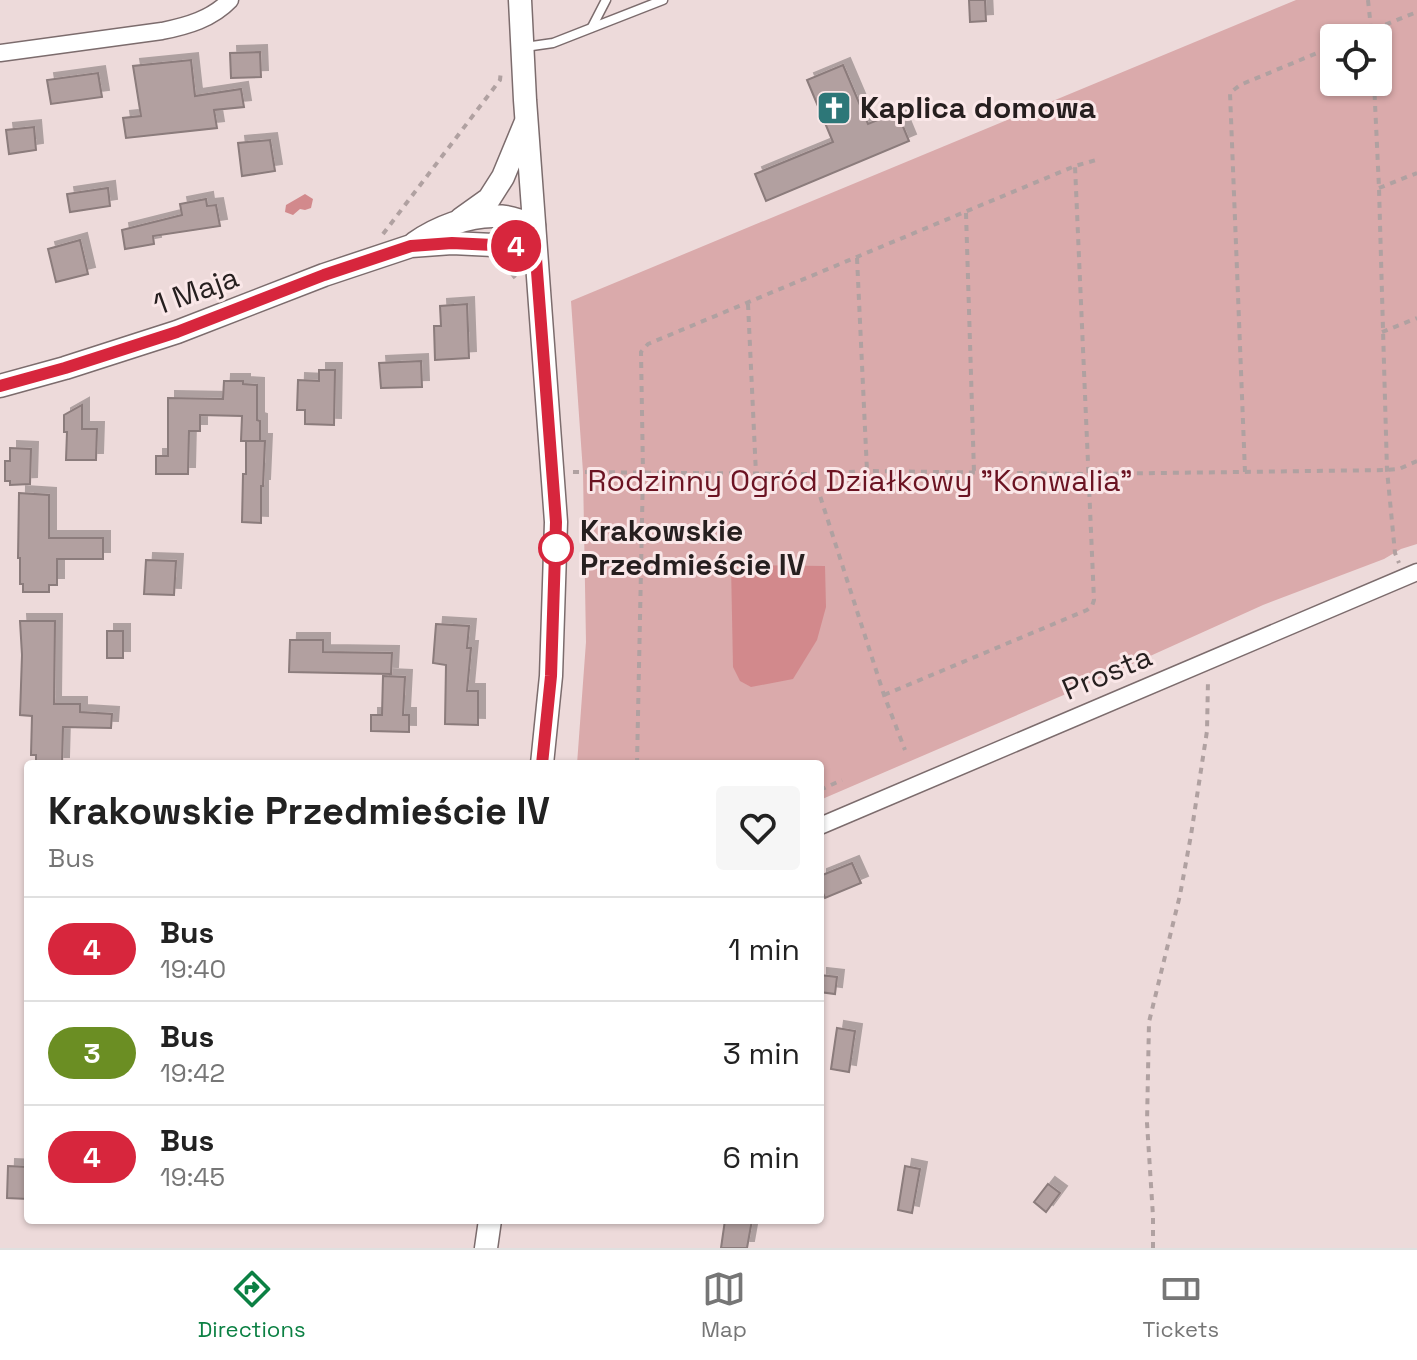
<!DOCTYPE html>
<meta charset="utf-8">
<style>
:root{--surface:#fff;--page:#f6f6f6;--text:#222;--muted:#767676;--line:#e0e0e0;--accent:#0b8043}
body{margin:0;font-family:"Space Grotesk",sans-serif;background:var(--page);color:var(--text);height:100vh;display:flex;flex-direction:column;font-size:30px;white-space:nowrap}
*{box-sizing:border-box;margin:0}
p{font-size:26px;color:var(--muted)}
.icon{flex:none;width:44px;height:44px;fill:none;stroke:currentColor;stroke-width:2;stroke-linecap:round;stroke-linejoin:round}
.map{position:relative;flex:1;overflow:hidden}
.side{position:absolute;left:24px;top:760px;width:800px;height:464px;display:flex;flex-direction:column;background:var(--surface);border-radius:8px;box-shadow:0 2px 6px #0004}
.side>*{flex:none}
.badge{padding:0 16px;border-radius:26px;font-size:28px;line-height:52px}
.controls{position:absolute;left:1320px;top:24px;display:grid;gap:16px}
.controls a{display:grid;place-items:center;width:72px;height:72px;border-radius:8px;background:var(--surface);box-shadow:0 2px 6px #0004;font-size:40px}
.map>.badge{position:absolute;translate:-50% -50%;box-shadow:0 0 0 4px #fff}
.round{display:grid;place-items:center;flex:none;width:84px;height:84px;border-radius:8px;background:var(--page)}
.headline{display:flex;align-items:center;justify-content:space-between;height:136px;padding:0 24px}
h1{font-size:38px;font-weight:700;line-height:60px}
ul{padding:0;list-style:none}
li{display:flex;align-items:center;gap:24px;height:104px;padding:0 24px;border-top:2px solid var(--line)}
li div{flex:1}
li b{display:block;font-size:30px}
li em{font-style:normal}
li .badge{min-width:88px;font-weight:700;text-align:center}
.dock{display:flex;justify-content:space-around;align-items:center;height:112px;border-top:2px solid var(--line);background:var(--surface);font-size:22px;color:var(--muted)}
.dock a{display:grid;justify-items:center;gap:4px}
.dock .active{color:var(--accent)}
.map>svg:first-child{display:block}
.green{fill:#daaaab;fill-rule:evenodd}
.water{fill:#d2898c}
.building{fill:#b2a0a0;stroke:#8b7b7b;stroke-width:2;filter:url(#shadow)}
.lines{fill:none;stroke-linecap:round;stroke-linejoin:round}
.lane-casing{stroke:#7c6c6d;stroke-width:11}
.street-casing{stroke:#7c6c6d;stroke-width:19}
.secondary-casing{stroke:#7c6c6d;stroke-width:25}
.path{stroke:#b0a1a1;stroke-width:4;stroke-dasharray:6 6;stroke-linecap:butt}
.lane{stroke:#fff;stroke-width:8}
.street{stroke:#fff;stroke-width:16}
.secondary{stroke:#fff;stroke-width:22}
.line-casing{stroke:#fff;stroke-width:18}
.line{stroke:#d7263d;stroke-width:12}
.stop-dot{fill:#fff;stroke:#d7263d;stroke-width:4}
.labels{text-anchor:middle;stroke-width:6;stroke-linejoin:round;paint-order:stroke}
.poi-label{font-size:30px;font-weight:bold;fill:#261f1f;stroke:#fae7e8;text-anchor:start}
.street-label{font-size:30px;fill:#261f1f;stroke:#fae7e8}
.park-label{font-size:30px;fill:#6b1322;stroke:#fae7e8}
.stop-label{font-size:30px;font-weight:bold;fill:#261f1f;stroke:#fae7e8;text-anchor:start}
</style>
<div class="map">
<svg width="1417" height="1248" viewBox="0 0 1417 1248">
<defs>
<filter id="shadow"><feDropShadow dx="7" dy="-7" stdDeviation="0" flood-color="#0004"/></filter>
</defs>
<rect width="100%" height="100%" fill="#eddada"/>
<path class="green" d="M1296 0H1417V544L1401 549 1384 559 1263 605 1066 694 820 800V764H577L586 642 583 472 571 301ZM1334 38H1378V82H1334Z"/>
<g class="water">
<polygon points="305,194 313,199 311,208 305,210 300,209 293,215 285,212 286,205"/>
<polygon points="731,565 825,566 826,607 817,640 793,679 751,687 740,681 733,667"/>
</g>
<g class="building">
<polygon points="969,0 985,0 986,21 970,22"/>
<polygon points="260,52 261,77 231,78 230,53"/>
<polygon points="191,60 195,96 241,89 244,107 214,110 217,128 126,138 123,118 141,116 133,66"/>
<polygon points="843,65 868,124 897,112 909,141 766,201 755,174 833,142 807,80"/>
<polygon points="98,73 102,97 51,104 47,80"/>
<polygon points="34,127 36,150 9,154 6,130"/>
<polygon points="270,140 275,171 242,176 238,143"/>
<polygon points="108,188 110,206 70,212 67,194"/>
<polygon points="206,199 207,206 216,205 220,226 153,236 154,244 125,249 122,230 182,215 180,204"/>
<polygon points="80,240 88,274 56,282 48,249"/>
<polygon points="467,304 469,358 435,360 434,326 441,326 440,306"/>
<polygon points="421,361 422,387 381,388 379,363"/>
<polygon points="319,370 335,370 334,425 305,424 305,410 297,410 298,380 319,381"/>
<polygon points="224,381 243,381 243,384 257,385 257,420 260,421 260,441 241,441 242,416 200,415 200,431 189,431 188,474 156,474 156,456 168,456 168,398 223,399"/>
<polygon points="82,405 82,429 97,429 96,460 66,460 67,432 64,432 64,415"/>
<polygon points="246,441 265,441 263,486 261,486 261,523 242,522 243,474 246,474"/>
<polygon points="10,448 31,449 30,484 10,485 10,481 5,481 5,461 10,461"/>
<polygon points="19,493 49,495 49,538 103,538 103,559 57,559 57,585 49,585 49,592 23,592 23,584 20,584 20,558 18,558"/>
<polygon points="146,560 176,561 174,595 144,594"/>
<polygon points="20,621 55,621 54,704 80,704 80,712 112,714 111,728 63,727 62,764 36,764 36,755 31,755 32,716 20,715 22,655"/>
<polygon points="436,624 469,626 467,648 471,648 467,691 478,691 478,725 445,724 446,665 433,663"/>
<rect x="107" y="631" width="16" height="27"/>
<polygon points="290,640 323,640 323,652 392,653 391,674 289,672"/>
<polygon points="383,676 405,677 403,715 409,715 409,732 371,731 371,715 382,715"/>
<polygon points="852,863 861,883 825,898 820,886 820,876"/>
<polygon points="820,975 837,977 835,994 820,992"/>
<polygon points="837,1028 855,1031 849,1072 831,1069"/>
<polygon points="8,1166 28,1167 28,1199 7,1198"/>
<polygon points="905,1166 920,1169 912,1213 898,1210"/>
<polygon points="1048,1184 1060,1193 1046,1212 1034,1202"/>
<polygon points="725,1220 752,1220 747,1248 721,1248"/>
</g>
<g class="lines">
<g class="lane-casing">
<g id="lane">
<polyline points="592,27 606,0"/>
<polyline points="525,47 553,43 663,0"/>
</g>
</g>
<g class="street-casing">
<g id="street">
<path d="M0 53 162 31C187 26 212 19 230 0"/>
<polyline points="820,826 1417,572"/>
</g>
</g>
<g class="secondary-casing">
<g id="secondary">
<polyline points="520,0 525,100 556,522 551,676 542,764"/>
<polyline points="461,219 489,199 503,177 525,124"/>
<path d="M415 243C436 228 469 215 496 216 509 216 522 221 534 226"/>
<polyline points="0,386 65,368 177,332 324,275 411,246 452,243 493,245 535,245"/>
<polyline points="486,1248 490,1220"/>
</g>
</g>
<g class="path">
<polyline points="1368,0 1372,38"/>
<polyline points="1352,38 1417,12"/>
<polyline points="1374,82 1379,188 1387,470 1395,553 1399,563"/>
<polyline points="1379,188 1417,173"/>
<polyline points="966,213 974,472"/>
<polyline points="383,234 500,80 501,70"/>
<polyline points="857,258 867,471"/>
<polyline points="504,264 516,279"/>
<polyline points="748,304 756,474"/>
<polyline points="1382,332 1417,318"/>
<polyline points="573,472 813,474 867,471 1088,474 1387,470 1399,469 1417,461"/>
<polyline points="1245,472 1230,93 1240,85 1334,46"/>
<polyline points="813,474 884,695 905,750"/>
<polyline points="884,695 1087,610 1092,606 1094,600 1075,166"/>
<polyline points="637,764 643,472 641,352 648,344 1075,166 1096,160"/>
<polyline points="820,790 842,780"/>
<polyline points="1153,1248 1153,1216 1147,1123 1149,1022 1180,895 1191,835 1207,731 1208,680"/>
</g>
<use href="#lane" class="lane"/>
<use href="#street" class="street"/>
<use href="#secondary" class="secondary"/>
</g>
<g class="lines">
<g class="line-casing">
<polyline id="line" points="0,386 65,368 177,332 324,275 411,246 452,243 493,245 535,245 556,522 551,676 542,764"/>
</g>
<use href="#line" class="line"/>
</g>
<defs>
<g id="church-square" transform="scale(1.8)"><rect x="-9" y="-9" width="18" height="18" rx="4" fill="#2d7778" stroke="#fae7e8"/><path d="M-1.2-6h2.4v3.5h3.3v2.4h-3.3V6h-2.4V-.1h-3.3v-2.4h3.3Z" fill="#fff"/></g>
</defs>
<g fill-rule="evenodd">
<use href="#church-square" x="834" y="108"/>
</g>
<circle class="stop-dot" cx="556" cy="548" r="16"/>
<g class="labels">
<g class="poi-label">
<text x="860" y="118">Kaplica domowa</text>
</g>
<g class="street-label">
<text transform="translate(196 291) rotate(-20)" y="10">1 Maja</text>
<text transform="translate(1107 673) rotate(-23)" y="10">Prosta</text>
</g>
<g class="park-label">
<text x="860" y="491">Rodzinny Ogród Działkowy "Konwalia"</text>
</g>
<g class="stop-label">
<text x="580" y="541">Krakowskie<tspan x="580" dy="34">Przedmieście IV</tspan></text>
</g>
</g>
</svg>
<div class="controls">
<a><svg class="icon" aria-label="locate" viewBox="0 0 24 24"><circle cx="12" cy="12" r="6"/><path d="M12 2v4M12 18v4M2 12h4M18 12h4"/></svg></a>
</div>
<b class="badge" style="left:516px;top:246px;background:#d7263d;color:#fff">4</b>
<section class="side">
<div class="headline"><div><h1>Krakowskie Przedmieście IV</h1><p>Bus</p></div><a class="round"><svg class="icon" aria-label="heart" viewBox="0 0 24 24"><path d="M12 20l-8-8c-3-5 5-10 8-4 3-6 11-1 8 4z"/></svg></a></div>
<ul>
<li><span class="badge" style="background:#d7263d;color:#fff">4</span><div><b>Bus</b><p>19:40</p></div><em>1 min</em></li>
<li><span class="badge" style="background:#6b8e23;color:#fff">3</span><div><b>Bus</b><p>19:42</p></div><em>3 min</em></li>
<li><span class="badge" style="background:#d7263d;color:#fff">4</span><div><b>Bus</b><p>19:45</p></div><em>6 min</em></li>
</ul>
</section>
</div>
<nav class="dock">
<a class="active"><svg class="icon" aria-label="directions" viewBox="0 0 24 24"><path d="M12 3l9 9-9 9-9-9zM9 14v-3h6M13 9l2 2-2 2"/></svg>Directions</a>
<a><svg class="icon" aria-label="map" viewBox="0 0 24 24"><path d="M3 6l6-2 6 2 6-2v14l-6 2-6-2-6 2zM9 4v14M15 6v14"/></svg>Map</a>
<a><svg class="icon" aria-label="tickets" viewBox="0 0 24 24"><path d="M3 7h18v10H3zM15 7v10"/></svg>Tickets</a>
</nav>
